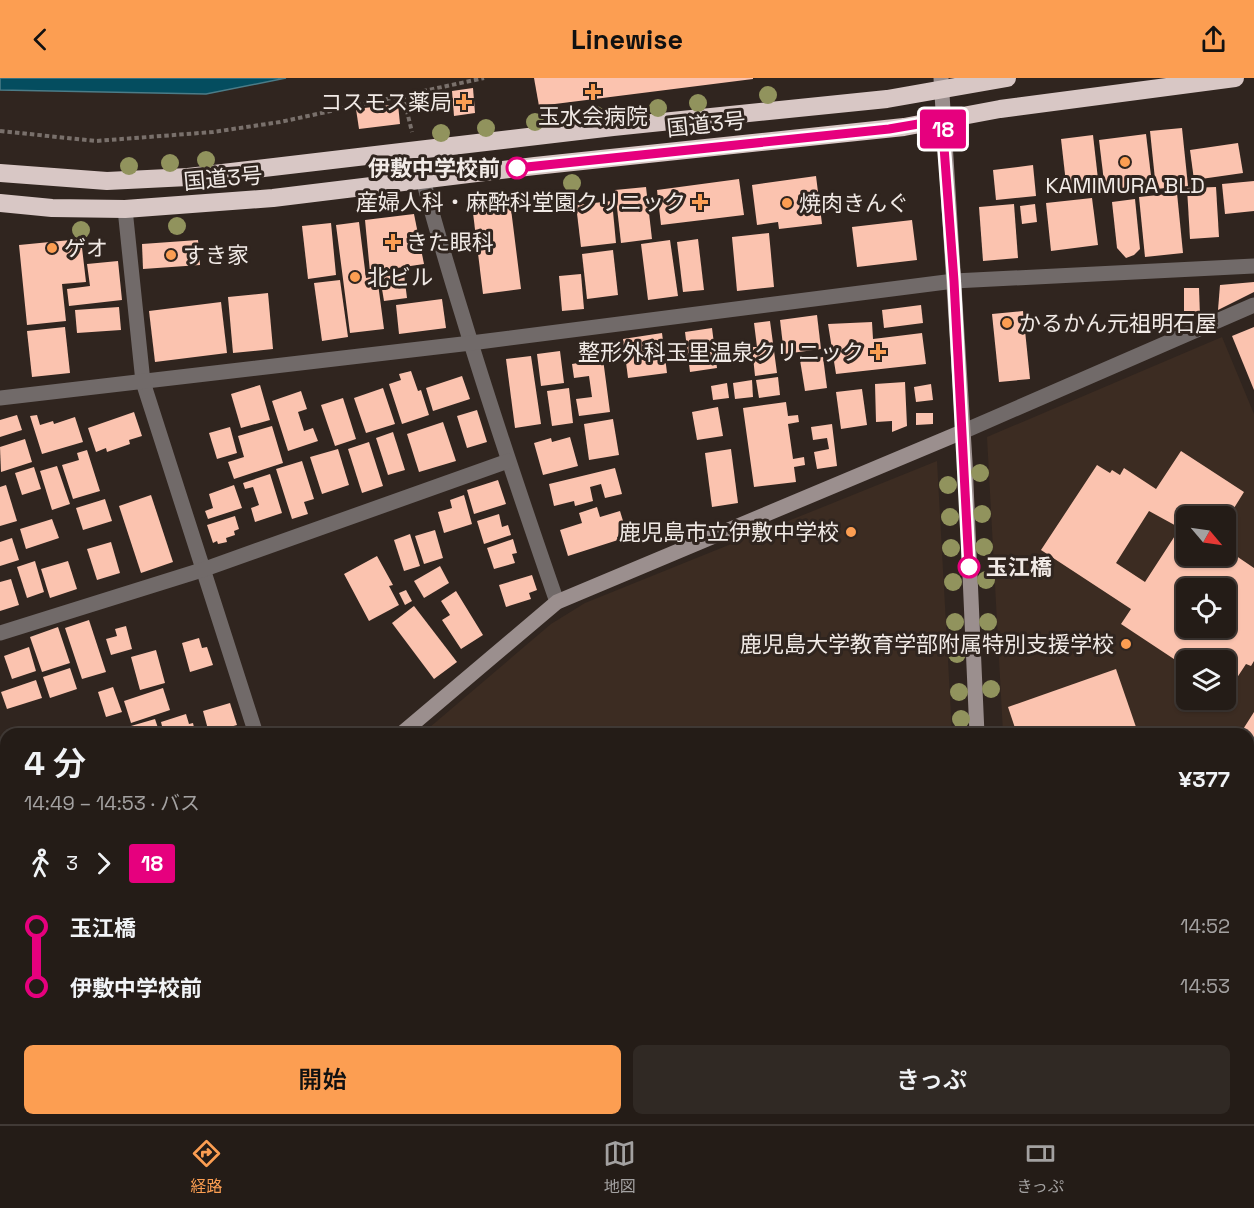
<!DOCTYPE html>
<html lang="ja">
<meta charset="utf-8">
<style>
:root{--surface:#241c17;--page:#302924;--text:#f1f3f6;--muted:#a3a1a1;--line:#413a36;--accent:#fc9e52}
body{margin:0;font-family:"Space Grotesk","Noto Sans JP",sans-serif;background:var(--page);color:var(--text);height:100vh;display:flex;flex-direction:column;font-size:22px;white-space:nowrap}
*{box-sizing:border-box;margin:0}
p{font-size:20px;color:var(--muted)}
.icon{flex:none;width:33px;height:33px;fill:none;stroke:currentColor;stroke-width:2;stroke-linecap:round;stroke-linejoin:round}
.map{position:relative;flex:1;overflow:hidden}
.sheet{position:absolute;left:0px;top:650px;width:1254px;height:398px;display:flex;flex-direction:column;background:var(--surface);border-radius:18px 18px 0 0;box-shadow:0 2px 4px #0004,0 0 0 2px var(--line)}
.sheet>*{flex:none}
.badge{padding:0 12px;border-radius:4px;font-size:21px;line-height:39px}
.needle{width:39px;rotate:119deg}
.controls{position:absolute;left:1176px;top:428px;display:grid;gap:12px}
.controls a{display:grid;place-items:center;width:60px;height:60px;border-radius:9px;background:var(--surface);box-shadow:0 2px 4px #0004,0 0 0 2px var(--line);font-size:30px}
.map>.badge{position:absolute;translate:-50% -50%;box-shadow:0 0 0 3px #fff}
.legs{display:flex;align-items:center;gap:9px;height:66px;padding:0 24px;font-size:20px}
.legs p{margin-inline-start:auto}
.headline{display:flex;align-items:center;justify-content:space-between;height:102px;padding:0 24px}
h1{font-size:33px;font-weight:600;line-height:45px}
.button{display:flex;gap:12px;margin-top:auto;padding:12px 24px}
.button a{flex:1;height:69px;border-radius:9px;background:var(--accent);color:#111;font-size:24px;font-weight:600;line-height:69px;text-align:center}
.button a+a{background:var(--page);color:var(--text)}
ul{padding:0 24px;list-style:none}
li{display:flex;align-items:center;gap:21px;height:60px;font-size:22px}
li i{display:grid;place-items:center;width:9px;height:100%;margin:0 8px;background:currentColor}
li i::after{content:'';width:15px;height:15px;margin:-8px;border:4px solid;border-radius:50%;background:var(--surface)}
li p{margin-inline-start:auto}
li:first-child i{background:linear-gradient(#0000 50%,currentColor 0)}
li:last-child i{background:linear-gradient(currentColor 50%,#0000 0)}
header{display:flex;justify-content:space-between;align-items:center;height:78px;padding:0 24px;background:var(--accent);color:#111;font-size:27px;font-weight:600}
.dock{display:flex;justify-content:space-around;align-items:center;height:84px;border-top:2px solid var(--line);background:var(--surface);font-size:16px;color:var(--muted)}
.dock a{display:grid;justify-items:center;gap:3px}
.dock .selected{color:var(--accent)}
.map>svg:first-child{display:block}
.built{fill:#3c2c22;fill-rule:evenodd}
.green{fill:#3f4500}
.water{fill:#044d5f;stroke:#4b7c88;stroke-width:1.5}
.building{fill:#fbc3af;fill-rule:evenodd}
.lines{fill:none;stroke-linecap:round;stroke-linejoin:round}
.path{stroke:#79706b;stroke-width:4;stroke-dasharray:4.5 3;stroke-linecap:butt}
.street{stroke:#716a69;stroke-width:15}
.secondary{stroke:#9b8f8e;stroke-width:15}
.highway{stroke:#d8c7c5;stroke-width:18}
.tree{fill:#91935d}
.line-1-casing{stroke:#fff;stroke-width:14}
.line-1{stroke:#e6007e;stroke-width:9}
.poi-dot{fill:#fc9e52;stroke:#30251f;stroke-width:2}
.stop-1-dot{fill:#fff;stroke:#e6007e;stroke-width:3}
.labels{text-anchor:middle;stroke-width:6;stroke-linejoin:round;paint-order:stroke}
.poi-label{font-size:22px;fill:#f1eae6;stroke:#30251f;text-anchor:start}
.street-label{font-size:22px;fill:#f1eae6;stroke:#30251f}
.stop-label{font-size:22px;font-weight:bold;fill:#f1eae6;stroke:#30251f;text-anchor:end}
</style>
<header><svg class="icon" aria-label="back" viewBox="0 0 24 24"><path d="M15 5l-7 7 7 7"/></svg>Linewise<svg class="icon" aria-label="share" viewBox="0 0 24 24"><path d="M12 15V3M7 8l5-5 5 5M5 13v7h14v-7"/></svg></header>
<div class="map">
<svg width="1254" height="1046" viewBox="0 0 1254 1046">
<rect width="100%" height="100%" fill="#30251f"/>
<g class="built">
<path d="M1222 259 1254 336V857L1248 860V656L1003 655 987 359ZM1186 438H1226V477H1186ZM1186 510H1226V549H1186ZM1186 582H1226V621H1186Z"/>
<polygon points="937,383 952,655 423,655 551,546 585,525"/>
<polygon points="0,753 6,758 6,1041 297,1041 299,1046 0,1046"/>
<polygon points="363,1041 426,1041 415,1046 368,1046"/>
</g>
<polygon class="green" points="1254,857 1254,1046 1023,1046 1023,1041 1248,1041 1248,860"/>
<polygon class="water" points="0,0 286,0 206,16 0,12"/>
<g class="building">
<polygon points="534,0 753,0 753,1 539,28"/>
<polygon points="473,10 475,35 454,38 452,13"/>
<polygon points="398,26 400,46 359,51 356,31"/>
<polygon points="1182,50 1188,108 1156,111 1150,53"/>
<polygon points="1146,56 1152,106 1105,112 1099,62"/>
<polygon points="1093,57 1099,110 1067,114 1061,61"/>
<polygon points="1238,65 1243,95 1194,102 1190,72"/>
<polygon points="1033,87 1036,118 996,122 993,92"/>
<polygon points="816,98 822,146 779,151 778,144 757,147 752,107"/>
<polygon points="739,101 744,137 661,147 657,112"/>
<polygon points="1254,103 1254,133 1225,136 1222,106"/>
<polygon points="646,109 652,161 621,165 615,112"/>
<polygon points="1216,109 1219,159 1190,161 1187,110"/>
<polygon points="1177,115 1183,175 1145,179 1139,119"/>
<polygon points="1092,120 1098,167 1051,173 1046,125"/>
<polygon points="1135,121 1140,171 1134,177 1126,180 1117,170 1112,124"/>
<polygon points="510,123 521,211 483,216 472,127"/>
<polygon points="612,123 616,165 581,169 576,127"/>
<polygon points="1014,126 1018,180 983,183 979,129"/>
<polygon points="1035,126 1037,144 1022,146 1020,128"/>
<polygon points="414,136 424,186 370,194 365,142"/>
<polygon points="912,142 917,182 857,189 852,149"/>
<polygon points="359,144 366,200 377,198 384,251 350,255 336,147"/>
<polygon points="331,145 336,197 308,201 302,148"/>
<polygon points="769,155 774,209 737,213 732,159"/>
<polygon points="81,161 86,204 62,206 66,243 27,247 19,167"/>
<polygon points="698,161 704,212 683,214 677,164"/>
<polygon points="198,162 200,187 143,191 142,166"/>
<polygon points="670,162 678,218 648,222 641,166"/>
<polygon points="613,172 618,217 587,221 582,176"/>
<polygon points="118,183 122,222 69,228 67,211 90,208 87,186"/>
<polygon points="404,196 407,220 384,223 380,199"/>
<polygon points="581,196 584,231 562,233 559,198"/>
<polygon points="340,202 348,259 322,263 314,205"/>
<polygon points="1254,204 1254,214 1218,232 1220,207"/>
<polygon points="1184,210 1199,210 1200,238 1184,238"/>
<polygon points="268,215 273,271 233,275 228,219"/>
<polygon points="442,221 446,250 399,256 396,227"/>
<polygon points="221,224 227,275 155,284 149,233"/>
<polygon points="921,227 923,245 884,250 882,232"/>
<polygon points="119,229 121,252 77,255 75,232"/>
<polygon points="1023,233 1030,301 999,304 992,236"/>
<polygon points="817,237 821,271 784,276 780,242"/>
<polygon points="770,243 777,295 755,298 752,269 757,269 754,245"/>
<polygon points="872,244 873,261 922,255 926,286 836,296 828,246"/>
<polygon points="65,249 70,295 32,299 27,253"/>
<polygon points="1254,249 1254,312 1232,258"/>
<polygon points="712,250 717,290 690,294 685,254"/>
<polygon points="662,255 667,295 628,300 623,261"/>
<polygon points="560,273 564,305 541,308 537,276"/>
<polygon points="531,278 541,346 515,350 506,281"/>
<polygon points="823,279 827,310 805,313 800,282"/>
<polygon points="603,281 610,334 579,338 576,321 592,319 589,298 574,300 572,286"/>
<polygon points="411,293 418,313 421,312 429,337 402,346 389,306 401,302 399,296"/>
<polygon points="462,298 470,321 433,333 426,310"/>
<polygon points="778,299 780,317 759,320 756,302"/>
<polygon points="752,302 753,319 735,321 733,305"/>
<polygon points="905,304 907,348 892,354 892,343 876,344 875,306"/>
<polygon points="727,305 729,320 713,322 711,308"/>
<polygon points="931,306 933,322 916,324 914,309"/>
<polygon points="260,307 270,342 241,350 231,316"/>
<polygon points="383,310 395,346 366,355 354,320"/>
<polygon points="569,310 573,345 552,348 547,313"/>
<polygon points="862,311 867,347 841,351 836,314"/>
<polygon points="301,313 307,331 298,334 304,353 313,350 318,363 288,373 272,323"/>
<polygon points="343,320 356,361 335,368 321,327"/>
<polygon points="786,324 788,338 798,337 799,344 788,346 793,381 804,379 805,387 794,389 796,404 754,409 743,330"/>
<polygon points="718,329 723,358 697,362 692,334"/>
<polygon points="477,332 487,364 467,370 457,338"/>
<polygon points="134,334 142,358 129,362 130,366 107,374 106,370 96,374 88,350"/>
<polygon points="916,335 933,335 933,346 916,347"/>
<polygon points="17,337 22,352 0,359 0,342"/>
<polygon points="37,337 40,347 53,343 54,346 75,339 83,364 42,376 30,338"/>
<polygon points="613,341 619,377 589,382 584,346"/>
<polygon points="443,344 456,383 419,394 407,356"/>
<polygon points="832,346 837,388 817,391 814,374 829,371 827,360 813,362 811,349"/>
<polygon points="272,348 283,385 234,401 228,384 244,379 238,358"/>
<polygon points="230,349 237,375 217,381 209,355"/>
<polygon points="393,354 405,392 388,397 376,360"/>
<polygon points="570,359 578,388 543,397 534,365 551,360 552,364"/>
<polygon points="25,361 32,384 1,394 0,369"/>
<polygon points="369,364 383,408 362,415 348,371"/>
<polygon points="338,371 349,407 322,416 310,379"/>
<polygon points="731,371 738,425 712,429 705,375"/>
<polygon points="87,372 100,413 73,421 62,387 79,382 77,375"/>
<path d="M1181 373 1244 414 1226 443V438H1186V477H1226V471L1254 490V583L1251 588 1246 586 1227 615 1226 614V582H1186V589L1121 546 1131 531 1041 472 1097 387 1110 395 1112 392 1120 397 1124 390 1156 411ZM1149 433 1180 450 1145 504 1116 485ZM1209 501 1226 510V512L1237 519 1226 536V549H1217L1215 553 1209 549H1186V510H1203Z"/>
<polygon points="302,383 314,421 304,424 308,436 292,441 276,391"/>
<polygon points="57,388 70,426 52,432 40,393"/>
<polygon points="34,389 41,411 22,417 15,395"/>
<polygon points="615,390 622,416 605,420 601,406 590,409 593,423 575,428 574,423 554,428 549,406"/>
<polygon points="270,396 282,435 255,444 251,430 259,427 253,409 245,411 243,405"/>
<polygon points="498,402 506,426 474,436 467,412"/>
<polygon points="6,407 17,443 0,448 0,409"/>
<polygon points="234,407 242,430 208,441 205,433 213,430 209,416"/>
<polygon points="151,417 173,484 141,495 119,428"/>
<polygon points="464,417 472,446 444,455 438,434 452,430 450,422"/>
<polygon points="105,421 112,443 83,452 76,430"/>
<polygon points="597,429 600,439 620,433 627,456 617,459 618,462 568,478 560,452 582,445 579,435"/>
<polygon points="499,436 502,449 508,447 511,457 484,466 477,443"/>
<polygon points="235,438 239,451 234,453 235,457 226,460 227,464 218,466 217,463 213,465 207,447"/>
<polygon points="52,441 59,460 26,471 20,451"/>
<polygon points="435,452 443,480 424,486 415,458"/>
<polygon points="410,456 420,488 404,493 394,462"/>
<polygon points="12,460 19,482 0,488 0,464"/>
<polygon points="513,461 517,475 512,476 515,485 494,491 487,470"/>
<polygon points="111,464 120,495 97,502 87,471"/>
<polygon points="377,478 393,507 389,508 399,527 369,543 344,496"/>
<polygon points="35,483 44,514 27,520 17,489"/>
<polygon points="68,483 77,511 50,520 41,491"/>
<polygon points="440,488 449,505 424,520 414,503"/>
<polygon points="532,497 537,512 529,515 531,521 506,529 499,507"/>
<polygon points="11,501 19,527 0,533 0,504"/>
<polygon points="406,512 412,523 405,527 399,515"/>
<polygon points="456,513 483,557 461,571 442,542 450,537 441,523"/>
<polygon points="414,528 457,584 434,601 392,545"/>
<polygon points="89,542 106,594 82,601 65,550"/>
<polygon points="126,548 132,571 111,577 106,561 117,558 115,551"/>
<polygon points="58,549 70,585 42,594 30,559"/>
<polygon points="199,560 202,570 207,569 213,587 190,594 182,565"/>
<polygon points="29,569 36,593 12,601 4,578"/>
<polygon points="156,572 165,605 140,612 131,579"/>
<polygon points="70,590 77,611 50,620 43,599"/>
<polygon points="1116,591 1136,649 1117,656 1017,656 1008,629"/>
<polygon points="36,602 42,620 7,631 1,614"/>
<polygon points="113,609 122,634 106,639 98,614"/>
<polygon points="163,610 170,632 131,645 124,623"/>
<polygon points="230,625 237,647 209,655 203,633"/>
<polygon points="1254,634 1254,688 1248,684 1248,656 1240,656"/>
<polygon points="186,636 189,646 193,645 195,654 199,653 200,656 164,656 161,644"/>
<polygon points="155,641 160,656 134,656 131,648"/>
<polygon points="0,829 6,834 6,935 0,941"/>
<polygon points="469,1041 506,1041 509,1046 457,1046"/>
<polygon points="717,1041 757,1041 749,1046 720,1046"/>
<polygon points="814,1041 844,1041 848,1046 811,1046 810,1044"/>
<polygon points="884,1041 905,1041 896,1046 887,1046"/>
<rect x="1032" y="1041" width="52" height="5"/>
</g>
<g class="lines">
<g class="path">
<polyline points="403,17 412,54"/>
<polyline points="0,53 96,63 213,54 280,44 484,0"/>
</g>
<g class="street">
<path d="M416 73C429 129 446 184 463 239 492 335 524 429 557 524"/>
<polyline points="125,131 143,304 256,656"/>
<polyline points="0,320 471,265 954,203 1254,188"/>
<polyline points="962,354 1254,227"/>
<polyline points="0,555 205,491 508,383"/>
<polyline points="0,707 6,705"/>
<polyline points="311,1046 312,1041"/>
<polyline points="931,1046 939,1041"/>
</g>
<g class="secondary">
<polyline points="941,0 965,384 977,656"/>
<polyline points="401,656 557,524 962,354"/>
<polyline points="0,719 6,725"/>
<polyline points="331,1041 336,1046"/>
<polyline points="998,1041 998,1046"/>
</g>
<g class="highway">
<polyline points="0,95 107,103 188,99 613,49 887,21 1007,0"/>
<polyline points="0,125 52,130 125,131 273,120 535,88 904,49 1000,31 1235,0"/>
</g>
</g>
<g class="tree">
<circle cx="768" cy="17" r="9"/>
<circle cx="698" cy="25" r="9"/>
<circle cx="658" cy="30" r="9"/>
<circle cx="596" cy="37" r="9"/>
<circle cx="535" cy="44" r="9"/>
<circle cx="486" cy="50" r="9"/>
<circle cx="441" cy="55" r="9"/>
<circle cx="206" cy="82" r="9"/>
<circle cx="170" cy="85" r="9"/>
<circle cx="129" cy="88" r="9"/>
<circle cx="572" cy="105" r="9"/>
<circle cx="385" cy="125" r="9"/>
<circle cx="177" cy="148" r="9"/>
<circle cx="81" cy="152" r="9"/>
<circle cx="980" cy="395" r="9"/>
<circle cx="948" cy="407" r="9"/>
<circle cx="982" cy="436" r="9"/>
<circle cx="950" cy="439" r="9"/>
<circle cx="984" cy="469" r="9"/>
<circle cx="951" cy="470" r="9"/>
<circle cx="986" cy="502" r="9"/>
<circle cx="953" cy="504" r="9"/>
<circle cx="955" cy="544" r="9"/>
<circle cx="988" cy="544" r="9"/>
<circle cx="957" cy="576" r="9"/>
<circle cx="991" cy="611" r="9"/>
<circle cx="959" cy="614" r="9"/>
<circle cx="961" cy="641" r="9"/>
</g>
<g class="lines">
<g class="line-1-casing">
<polyline id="line-1" points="517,90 889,51 942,42 954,203 969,489"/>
</g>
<use href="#line-1" class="line-1"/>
</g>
<g class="poi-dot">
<path d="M590 5h6v6h6v6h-6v6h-6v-6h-6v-6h6z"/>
<path d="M461 15h6v6h6v6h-6v6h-6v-6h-6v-6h6z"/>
<circle cx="1125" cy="84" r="6"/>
<path d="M697 115h6v6h6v6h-6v6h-6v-6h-6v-6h6z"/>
<circle cx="787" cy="125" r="6"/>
<path d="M390 155h6v6h6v6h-6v6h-6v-6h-6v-6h6z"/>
<circle cx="52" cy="170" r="6"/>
<circle cx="171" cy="177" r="6"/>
<circle cx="355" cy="199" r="6"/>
<circle cx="1007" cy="245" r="6"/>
<path d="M875 265h6v6h6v6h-6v6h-6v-6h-6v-6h6z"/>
<circle cx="851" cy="454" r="6"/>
<circle cx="1126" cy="566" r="6"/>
</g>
<g class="stop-1-dot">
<circle cx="517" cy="90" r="10"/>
<circle cx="969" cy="489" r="10"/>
</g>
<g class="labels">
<g class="poi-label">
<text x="452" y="32" text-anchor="end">コスモス薬局</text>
<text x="593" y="46" text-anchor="middle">玉水会病院</text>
<text x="1125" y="115" text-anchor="middle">KAMIMURA BLD</text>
<text x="686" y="132" text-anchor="end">産婦人科・麻酔科堂園クリニック</text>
<text x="799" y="133">焼肉きんぐ</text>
<text x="406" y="172">きた眼科</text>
<text x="64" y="178">ゲオ</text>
<text x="183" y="185">すき家</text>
<text x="367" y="207">北ビル</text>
<text x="1019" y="253">かるかん元祖明石屋</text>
<text x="864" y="282" text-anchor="end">整形外科玉里温泉クリニック</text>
<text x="839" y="462" text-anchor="end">鹿児島市立伊敷中学校</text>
<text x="1114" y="574" text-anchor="end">鹿児島大学教育学部附属特別支援学校</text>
</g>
<g class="street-label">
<text transform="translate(706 46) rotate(-6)" y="8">国道3号</text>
<text transform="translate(223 100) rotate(-5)" y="8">国道3号</text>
</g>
<g class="stop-label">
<text x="500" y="98">伊敷中学校前</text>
<text x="986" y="497" text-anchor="start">玉江橋</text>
</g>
</g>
</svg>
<div class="controls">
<a><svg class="needle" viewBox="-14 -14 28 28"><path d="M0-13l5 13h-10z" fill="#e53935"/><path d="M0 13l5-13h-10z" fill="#a3a1a1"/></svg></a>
<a><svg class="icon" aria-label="locate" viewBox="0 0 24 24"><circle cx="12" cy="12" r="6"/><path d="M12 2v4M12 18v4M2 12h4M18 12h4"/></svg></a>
<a><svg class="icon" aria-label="layers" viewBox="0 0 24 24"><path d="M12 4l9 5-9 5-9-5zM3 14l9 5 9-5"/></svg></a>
</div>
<b class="badge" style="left:943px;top:51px;background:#e6007e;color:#fff">18</b>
<section class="sheet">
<div class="headline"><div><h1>4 分</h1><p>14:49 – 14:53 · バス</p></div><b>¥377</b></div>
<div class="legs"><svg class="icon" aria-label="walk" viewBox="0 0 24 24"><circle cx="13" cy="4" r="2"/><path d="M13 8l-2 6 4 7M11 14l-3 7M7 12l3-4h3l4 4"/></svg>3<svg class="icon" aria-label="forward" viewBox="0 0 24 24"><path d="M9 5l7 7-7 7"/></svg><b class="badge" style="background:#e6007e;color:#fff">18</b></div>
<ul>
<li><i style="color:#e6007e"></i><b>玉江橋</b><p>14:52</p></li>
<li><i style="color:#e6007e"></i><b>伊敷中学校前</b><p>14:53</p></li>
</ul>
<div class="button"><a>開始</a><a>きっぷ</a></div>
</section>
</div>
<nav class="dock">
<a class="selected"><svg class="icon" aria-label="directions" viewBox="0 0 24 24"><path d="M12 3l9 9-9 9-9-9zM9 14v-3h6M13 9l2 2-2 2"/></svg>経路</a>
<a><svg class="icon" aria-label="map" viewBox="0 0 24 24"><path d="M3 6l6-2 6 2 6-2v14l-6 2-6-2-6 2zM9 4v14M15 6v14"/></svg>地図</a>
<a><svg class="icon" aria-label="tickets" viewBox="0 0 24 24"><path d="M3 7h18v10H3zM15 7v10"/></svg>きっぷ</a>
</nav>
